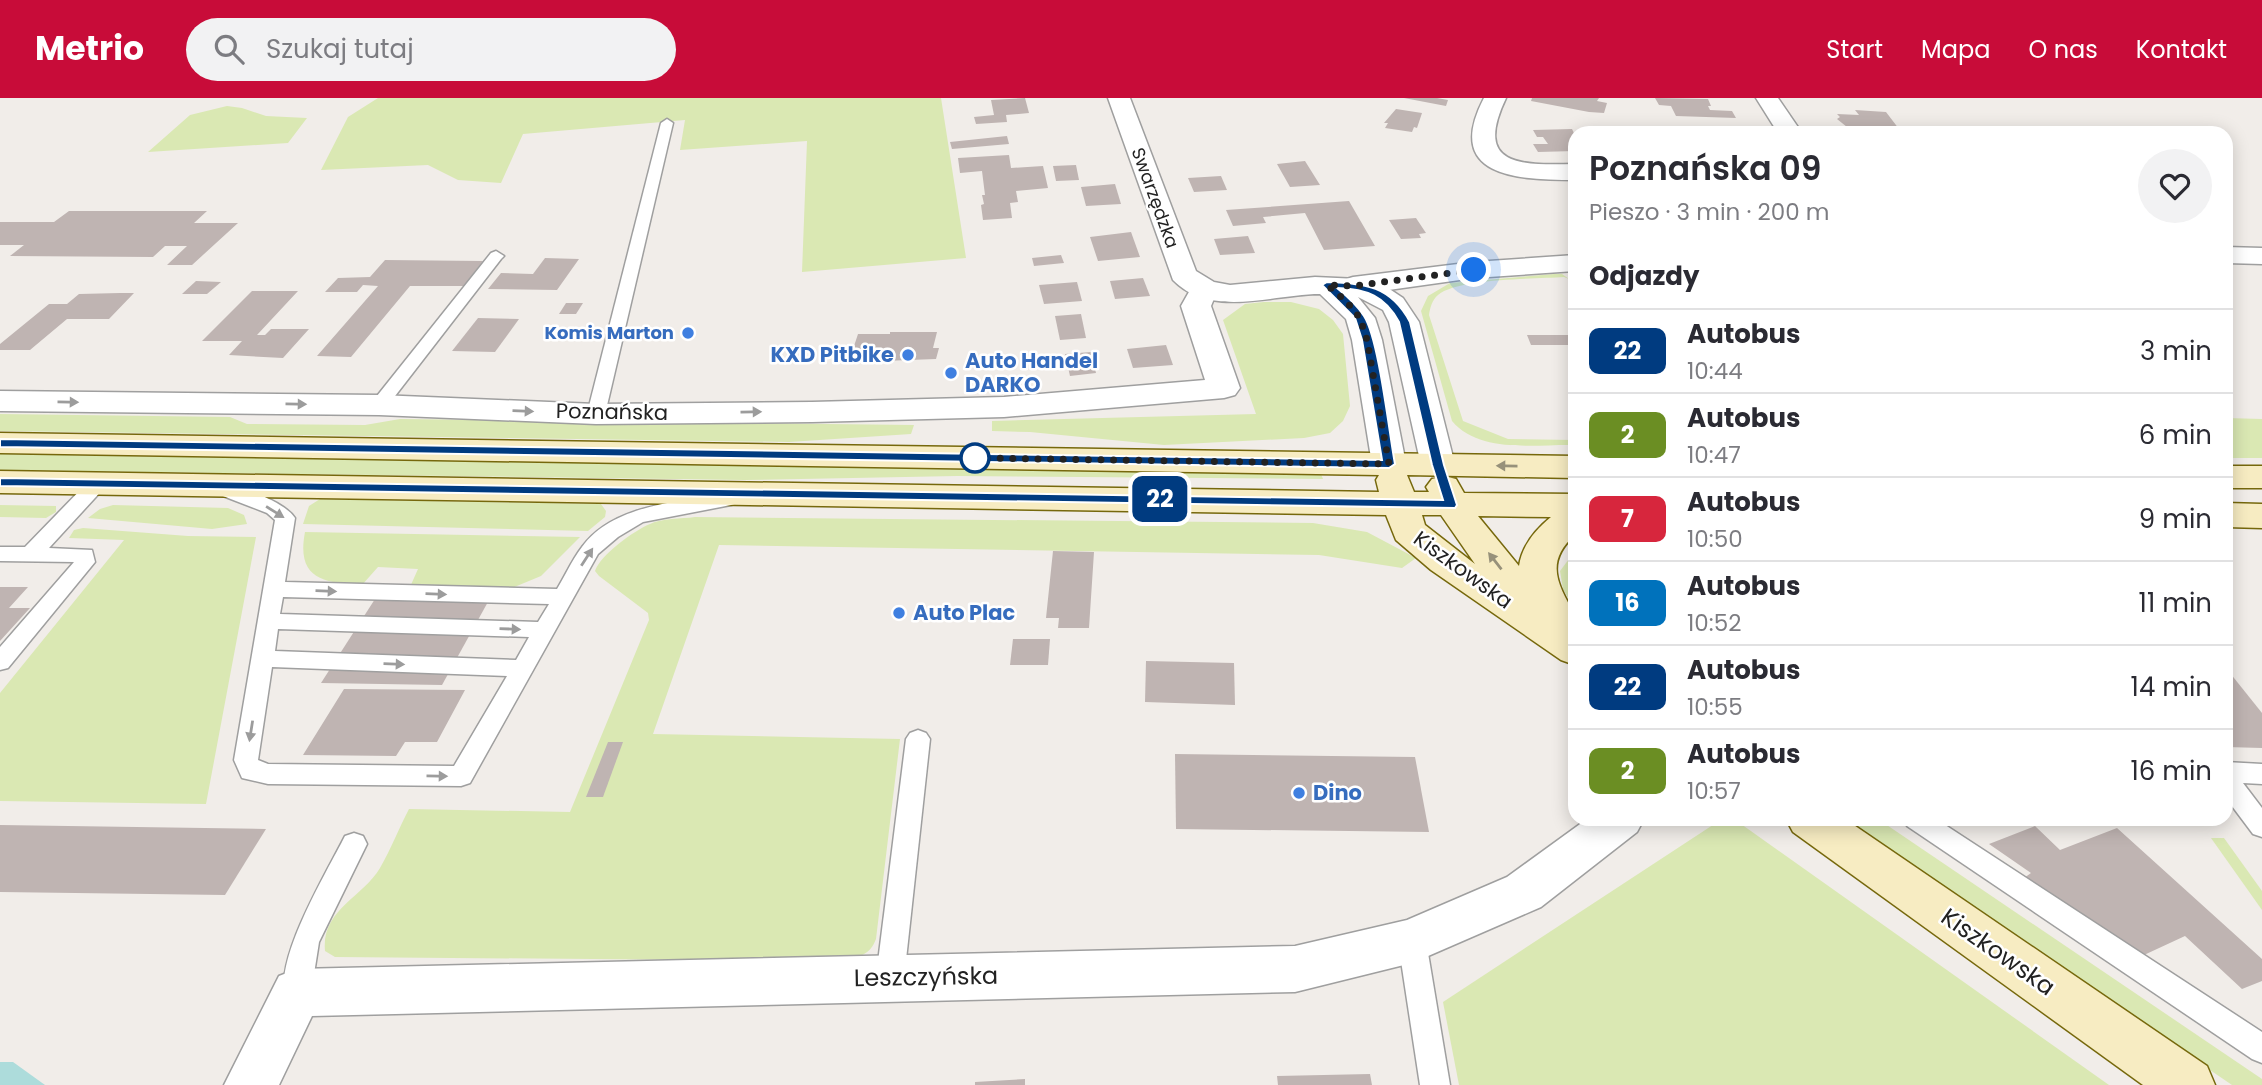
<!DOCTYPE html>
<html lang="pl">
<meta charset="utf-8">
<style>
:root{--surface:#fff;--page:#f2f2f3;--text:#2b2b33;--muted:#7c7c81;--line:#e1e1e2;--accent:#c80c39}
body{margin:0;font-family:Poppins,sans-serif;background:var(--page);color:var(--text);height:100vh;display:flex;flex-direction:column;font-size:26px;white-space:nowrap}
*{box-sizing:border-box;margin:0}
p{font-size:23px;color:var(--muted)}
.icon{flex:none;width:38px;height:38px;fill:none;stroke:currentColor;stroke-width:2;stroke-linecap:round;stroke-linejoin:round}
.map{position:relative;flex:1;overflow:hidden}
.panel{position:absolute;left:1568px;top:28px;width:665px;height:700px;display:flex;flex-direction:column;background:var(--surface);border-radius:21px;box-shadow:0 4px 18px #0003}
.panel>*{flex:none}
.badge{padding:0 14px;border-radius:10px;font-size:24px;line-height:46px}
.you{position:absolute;width:35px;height:35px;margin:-18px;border:5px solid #fff;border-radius:50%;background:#1a73e8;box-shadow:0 0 0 10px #1a73e833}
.map>.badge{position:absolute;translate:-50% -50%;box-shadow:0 0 0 4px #fff}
h2{padding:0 21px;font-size:26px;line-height:63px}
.round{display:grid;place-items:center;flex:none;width:74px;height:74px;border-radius:37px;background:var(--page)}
.summary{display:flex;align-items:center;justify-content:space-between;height:119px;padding:0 21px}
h1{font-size:33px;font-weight:600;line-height:52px}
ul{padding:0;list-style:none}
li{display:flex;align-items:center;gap:21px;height:84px;padding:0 21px;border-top:2px solid var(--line)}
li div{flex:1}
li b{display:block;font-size:26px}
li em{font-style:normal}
li .badge{min-width:77px;font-weight:700;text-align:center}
header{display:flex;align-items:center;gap:42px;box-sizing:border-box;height:98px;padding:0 35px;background:var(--accent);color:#fff}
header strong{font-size:33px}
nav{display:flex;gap:38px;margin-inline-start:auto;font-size:24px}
.search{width:490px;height:63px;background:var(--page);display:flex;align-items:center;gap:18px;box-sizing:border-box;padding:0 24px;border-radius:38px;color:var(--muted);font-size:26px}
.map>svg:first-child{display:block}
.grass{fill:#dae8b3}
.water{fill:#addcdb}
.building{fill:#bfb4b2}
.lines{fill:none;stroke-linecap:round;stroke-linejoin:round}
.service-casing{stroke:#9f9f9f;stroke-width:3}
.minor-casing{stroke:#9f9f9f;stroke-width:3}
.tertiary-casing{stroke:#9f9f9f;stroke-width:3}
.secondary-casing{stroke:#76680c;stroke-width:3}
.service{fill:#fff;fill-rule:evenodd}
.minor{fill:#fff;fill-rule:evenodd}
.tertiary{fill:#fff;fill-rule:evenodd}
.secondary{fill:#f7ecc2;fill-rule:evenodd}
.oneway{fill:#9c9c9c}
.oneway2{fill:#97917a}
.line{fill:#003b80;stroke:#fff;stroke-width:2}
.walk{stroke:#222;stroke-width:7;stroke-dasharray:0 12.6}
.shop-dot{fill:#3f7fe0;stroke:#fff;stroke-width:2.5}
.stop-dot{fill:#fff;stroke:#003b80;stroke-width:3.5}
.labels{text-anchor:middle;stroke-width:5;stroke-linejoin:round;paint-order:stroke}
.far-street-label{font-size:18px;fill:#222;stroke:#fff}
.far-shop-label{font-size:18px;font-weight:bold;fill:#366cbe;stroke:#fff;text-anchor:end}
.shop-label{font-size:21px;font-weight:bold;fill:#366cbe;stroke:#fff;text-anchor:start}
.street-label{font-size:21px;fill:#222;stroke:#fff}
.near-street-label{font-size:24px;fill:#222;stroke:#fff}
</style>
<header>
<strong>Metrio</strong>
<div class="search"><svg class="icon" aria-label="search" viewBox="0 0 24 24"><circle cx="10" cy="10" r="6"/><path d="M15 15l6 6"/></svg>Szukaj tutaj</div>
<nav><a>Start</a><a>Mapa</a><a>O nas</a><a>Kontakt</a></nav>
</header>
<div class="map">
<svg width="2262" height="987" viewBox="0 0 2262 987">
<rect width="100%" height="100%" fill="#f1ede9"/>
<g class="grass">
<polygon points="378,0 941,0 966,160 802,174 807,43 680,52 685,22 523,36 501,85 458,82 428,67 321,72 348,19"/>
<polygon points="227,8 242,10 266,18 307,20 288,45 148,54 190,17"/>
<path d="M1554 176H1562L1569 181 1564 179C1535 181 1457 180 1438 197 1432 202 1430 210 1429 217L1463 323 1508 341 1575 342V347C1535 346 1480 356 1452 323L1421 213 1428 198 1450 185Z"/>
<polygon points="1264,204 1291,204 1319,211 1333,222 1343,236 1350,308 1343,323 1330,335 1304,340 1164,347 1030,334 992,333 992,323 1256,316 1223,222 1245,206"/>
<polygon points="0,316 230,319 247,326 365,327 400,321 914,327 911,336 789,344 0,333"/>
<polygon points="2226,320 2262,321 2262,360 2226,360"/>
<polygon points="0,356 1321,376 1323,381 957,378 745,382 0,372"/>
<polygon points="320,401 601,406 606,413 605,419 588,433 303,426 309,408"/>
<polygon points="0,407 56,408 56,414 46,420 0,419"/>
<polygon points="113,407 228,410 244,417 247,426 212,431 88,420 100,411"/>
<path d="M695 419 1313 425 1367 434 1416 460 1402 470 1319 457 719 447 653 636 900 641 876 841C870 857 859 859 843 863L335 859 325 853C321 812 362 800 380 770 391 751 399 730 409 711L570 714 649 522 648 515 599 478 595 473C600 457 635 432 650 426 662 420 681 421 695 419Z"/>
<polygon points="83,430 188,438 256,439 206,706 0,703 0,595 124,442 69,440 74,432"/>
<path d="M305 434 580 439 541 478 512 490 410 489 418 471 378 469 362 487C323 485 296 481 305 434Z"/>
<polygon points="1575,453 1575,512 1563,491 1560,473"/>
<polygon points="1722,721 1734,721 2109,987 1459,987 1443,904"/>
<polygon points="1842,721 1878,721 2262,981 2262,987 2232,987"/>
<polygon points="2211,740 2224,740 2262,793 2262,812"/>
</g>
<polygon class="water" points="0,964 13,964 45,987 0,987"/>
<g class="building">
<polygon points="1025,0 1029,15 1006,17 1007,24 976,26 974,19 994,17 991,2"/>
<polygon points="1404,0 1437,0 1448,2 1446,8"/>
<polygon points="1532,0 1599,0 1597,3 1607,5 1604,15 1589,14 1531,3"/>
<polygon points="1655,0 1708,1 1711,8 1708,8 1710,12 1732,13 1736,20 1676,18 1671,8 1659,7"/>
<polygon points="1396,11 1422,15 1417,30 1414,29 1412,34 1385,30 1388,25 1384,25"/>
<polygon points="1855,12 1886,14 1899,31 1847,29 1837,21 1840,19 1837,16 1859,17"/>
<polygon points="1572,31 1575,37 1575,53 1538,54 1533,46 1548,46 1543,39 1537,39 1533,32"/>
<polygon points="1007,38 1009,46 952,51 950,44"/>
<polygon points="1009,57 1011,70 1043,68 1048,90 1016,93 1018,104 1010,105 1012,120 983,122 981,107 984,106 982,97 985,97 982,73 960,75 958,60"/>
<polygon points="1305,63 1320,87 1290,89 1277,66"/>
<polygon points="1076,67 1079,82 1056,83 1053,68"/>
<polygon points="1221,78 1227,92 1194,94 1188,80"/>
<polygon points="1115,86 1121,106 1086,108 1081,89"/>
<polygon points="1349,103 1375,148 1324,152 1305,115 1263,119 1266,125 1233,128 1226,112"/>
<polygon points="69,113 207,113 194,125 238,125 192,167 167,167 187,148 165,148 153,159 10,158 24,147 0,147 0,124 54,124"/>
<polygon points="1416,120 1426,135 1419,136 1421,140 1401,141 1389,122"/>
<polygon points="1131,134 1140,159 1098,163 1090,139"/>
<polygon points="1248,138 1255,155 1220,157 1214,141"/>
<polygon points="1061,157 1064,165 1034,168 1032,160"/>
<polygon points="545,160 579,161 557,192 488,191 501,175 533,176"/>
<polygon points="385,162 483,163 464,188 410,188 351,259 317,258 378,188 363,187 357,194 325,194 338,180 370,179"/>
<polygon points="1143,180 1150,198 1115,201 1110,183"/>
<polygon points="196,183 221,184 207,196 182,196"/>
<polygon points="1077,184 1082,203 1044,206 1039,187"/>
<polygon points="252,193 298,193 257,237 265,237 271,231 309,231 283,260 229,257 242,243 202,243"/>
<polygon points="120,195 134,195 109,221 67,221 30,252 0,252 0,246 49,206 67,206 79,196"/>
<polygon points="566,205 583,205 576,216 559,216"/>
<polygon points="1081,216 1086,240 1060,242 1055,218"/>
<polygon points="478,220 519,221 495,254 452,253"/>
<polygon points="890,234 937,234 933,250 939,250 936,261 883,263 884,257 851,257 858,236 890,236"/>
<polygon points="1527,237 1571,237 1575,247 1531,247"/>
<polygon points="1166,247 1173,267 1133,270 1127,251"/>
<polygon points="1091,254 1096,275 1070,278 1065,256"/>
<polygon points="1053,453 1094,454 1089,530 1058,530 1059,520 1046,520"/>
<polygon points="0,489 28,489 9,510 30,510 0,543"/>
<polygon points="375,501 489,502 442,587 321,585"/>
<polygon points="1013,541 1050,541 1048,567 1010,567"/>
<polygon points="1146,563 1234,565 1235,607 1145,604"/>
<polygon points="2226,570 2262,615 2262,650 2226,649"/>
<polygon points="344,591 465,592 437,644 405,644 396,658 303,657"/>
<polygon points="608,644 623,644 603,699 586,699"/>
<polygon points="1175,656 1415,659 1429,734 1176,731"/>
<polygon points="0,727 266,731 225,797 0,794"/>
<polygon points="2035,728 2060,752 2117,730 2262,861 2262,883 2242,891 2185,838 2144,857 2024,780 2031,775 1989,746"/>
<polygon points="1370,976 1372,987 1278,987 1277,978"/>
<polygon points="1025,981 1025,987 975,987 975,984"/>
</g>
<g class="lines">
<g class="service-casing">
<g id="service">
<polygon points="667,21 673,25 605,316 596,321 587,316 661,25"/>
<polygon points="496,153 504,158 501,161 385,311 373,311 370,307 373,303 491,155"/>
<polygon points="98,379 105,381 108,385 105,389 49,450 92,452 95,464 8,570 0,572 0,549 74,464 0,463 0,449 25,449 91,381"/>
<path d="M217 383C238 388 283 402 295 420L285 484 557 491C565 478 572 462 582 449 614 405 682 404 731 395L738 397 741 401 738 405 731 407 643 424 618 439 598 456 470 685 461 688 268 686 242 680 234 662 275 422 267 415 210 393 207 389 210 385ZM283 499 549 506 538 524 280 516ZM278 531 529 539 516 562 275 553ZM272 569 507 578 454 668 268 666 258 662Z"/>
<polygon points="918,632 926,635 930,641 904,880 900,889 890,893 880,889 876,880 906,641 910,635"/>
<polygon points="2226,664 2262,666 2262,686 2243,685 2262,710 2262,739 2253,736 2226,700"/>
<polygon points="1904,721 1936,721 2262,934 2262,965 2252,961 1907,728"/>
<path d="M354 735 363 738 367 746 319 844 311 895 307 904 297 908 287 904C270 867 327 774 345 738Z"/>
<polygon points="1412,831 1422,834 1426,843 1450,987 1420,987 1398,843 1402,834"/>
</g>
</g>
<g class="minor-casing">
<g id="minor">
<path d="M1484 0H1506C1473 69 1521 67 1575 66V82C1517 82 1443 79 1484 0Z"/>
<polygon points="1756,0 1778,0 1802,35 1778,35"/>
<polygon points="2226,149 2262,150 2262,166 2226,165"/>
<polygon points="1575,157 1575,173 1474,180 1353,197 1343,194 1339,188 1343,182 1353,179 1474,164"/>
<polygon points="1204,182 1214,185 1218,191 1211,208 1240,290 1235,297 1224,300 1004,319 812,324 596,326 379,317 0,313 0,293 379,297 596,306 812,304 1004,299 1205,282 1181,208 1194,185"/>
<polygon points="1587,721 1644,721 1637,734 1541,809 1412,865 1295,894 312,918 279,987 224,987 279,878 297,871 1295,848 1407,822 1507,779"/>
</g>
</g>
<g class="tertiary-casing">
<path id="tertiary" d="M1108 0H1130L1196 173 1214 184 1230 187 1315 179 1359 181 1388 190 1403 200 1419 224 1455 367 1450 375 1438 378 1426 375 1421 367 1389 224 1383 212 1358 199 1375 220 1382 242 1406 366 1401 374 1389 377 1377 374 1372 366 1352 242 1346 221 1320 196C1273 196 1211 221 1173 182Z"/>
</g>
<g class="secondary-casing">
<g id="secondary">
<path d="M0 335 1575 358V380L1407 377 1414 394H1429L1426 389 1432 381 1444 378 1456 381 1464 395 1575 396V437C1544 464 1558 487 1575 517L1571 530 1575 532V567L1561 562 1431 472 1396 442 1386 417 0 395V373L1379 394 1376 382 1379 377 0 355ZM1422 417H1441L1475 466 1425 427ZM1478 418 1551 419C1535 432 1522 448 1519 468Z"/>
<rect x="2226" y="368" width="36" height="22"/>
<polygon points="2226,405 2262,406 2262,430 2226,429"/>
<polygon points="1786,721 1845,721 2207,968 2215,987 2143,987 1793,734"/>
</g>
</g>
<use href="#service" class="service"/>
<use href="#minor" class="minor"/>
<use href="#tertiary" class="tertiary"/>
<use href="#secondary" class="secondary"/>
</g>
<defs><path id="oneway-solid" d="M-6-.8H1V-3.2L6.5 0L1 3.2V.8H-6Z" transform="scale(1.75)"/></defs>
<g class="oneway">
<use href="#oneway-solid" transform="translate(68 304) rotate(1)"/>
<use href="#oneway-solid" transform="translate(296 306) rotate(1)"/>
<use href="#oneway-solid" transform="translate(523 313) rotate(2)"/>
<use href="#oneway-solid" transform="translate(751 314) rotate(-1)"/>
<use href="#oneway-solid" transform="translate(275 414) rotate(32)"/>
<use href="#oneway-solid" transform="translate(587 459) rotate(-57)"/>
<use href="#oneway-solid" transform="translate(326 493) rotate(2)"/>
<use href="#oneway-solid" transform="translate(436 496) rotate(2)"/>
<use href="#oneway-solid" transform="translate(510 531) rotate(2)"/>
<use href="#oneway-solid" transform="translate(394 566) rotate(2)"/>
<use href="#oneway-solid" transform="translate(251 633) rotate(99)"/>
<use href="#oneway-solid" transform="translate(437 678) rotate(1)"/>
</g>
<g class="oneway2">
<use href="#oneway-solid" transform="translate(1507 368) rotate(-179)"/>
<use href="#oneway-solid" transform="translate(1495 463) rotate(-128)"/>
</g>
<path class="line" d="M1327 184C1365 185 1391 188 1410 224L1444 367 1457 407 1455 410 0 388V380L1443 402 1432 367 1399 224C1385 198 1367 191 1337 190 1347 198 1357 207 1364 218 1379 241 1389 334 1395 366L1389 370 0 349V341L1382 362 1362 242 1355 220 1322 187Z"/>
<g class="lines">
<polyline class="walk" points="975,360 1389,366 1367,242 1360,220 1346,203 1327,187 1353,188 1474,172"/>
</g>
<g class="shop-dot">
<circle cx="688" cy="235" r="7"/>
<circle cx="908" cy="257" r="7"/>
<circle cx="951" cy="275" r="7"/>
<circle cx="899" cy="515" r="7"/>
<circle cx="1299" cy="695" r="7"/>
</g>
<circle class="stop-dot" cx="975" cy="360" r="14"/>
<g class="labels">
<g class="far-street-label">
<text transform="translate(1155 100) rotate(70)" y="6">Swarzędzka</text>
</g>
<g class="far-shop-label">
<text x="674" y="241">Komis Marton</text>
</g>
<g class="shop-label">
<text x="894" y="264" text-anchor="end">KXD Pitbike</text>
<text x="965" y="270">Auto Handel<tspan x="965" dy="24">DARKO</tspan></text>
<text x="913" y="522">Auto Plac</text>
<text x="1313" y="702">Dino</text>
</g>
<g class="street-label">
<text transform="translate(612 314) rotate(1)" y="7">Poznańska</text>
<text transform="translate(1463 472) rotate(36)" y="7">Kiszkowska</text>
</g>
<g class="near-street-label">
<text transform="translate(1998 854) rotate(35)" y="8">Kiszkowska</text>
<text transform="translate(926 879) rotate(-1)" y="8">Leszczyńska</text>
</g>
</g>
</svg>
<div class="you" style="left:1474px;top:172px"></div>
<b class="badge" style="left:1160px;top:401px;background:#003b80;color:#fff">22</b>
<section class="panel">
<div class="summary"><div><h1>Poznańska 09</h1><p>Pieszo · 3 min · 200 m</p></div><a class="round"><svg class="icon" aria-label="heart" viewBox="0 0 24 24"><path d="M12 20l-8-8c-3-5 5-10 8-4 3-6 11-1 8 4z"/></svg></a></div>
<h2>Odjazdy</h2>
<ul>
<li><span class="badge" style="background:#003b80;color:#fff">22</span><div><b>Autobus</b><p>10:44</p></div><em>3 min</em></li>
<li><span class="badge" style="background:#6b8e23;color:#fff">2</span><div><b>Autobus</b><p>10:47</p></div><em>6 min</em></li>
<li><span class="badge" style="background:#d7263d;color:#fff">7</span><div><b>Autobus</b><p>10:50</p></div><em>9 min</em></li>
<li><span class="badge" style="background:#0072bc;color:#fff">16</span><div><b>Autobus</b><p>10:52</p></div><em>11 min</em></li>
<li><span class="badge" style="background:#003b80;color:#fff">22</span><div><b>Autobus</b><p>10:55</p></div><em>14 min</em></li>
<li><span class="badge" style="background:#6b8e23;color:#fff">2</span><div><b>Autobus</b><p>10:57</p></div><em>16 min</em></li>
</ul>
</section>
</div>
